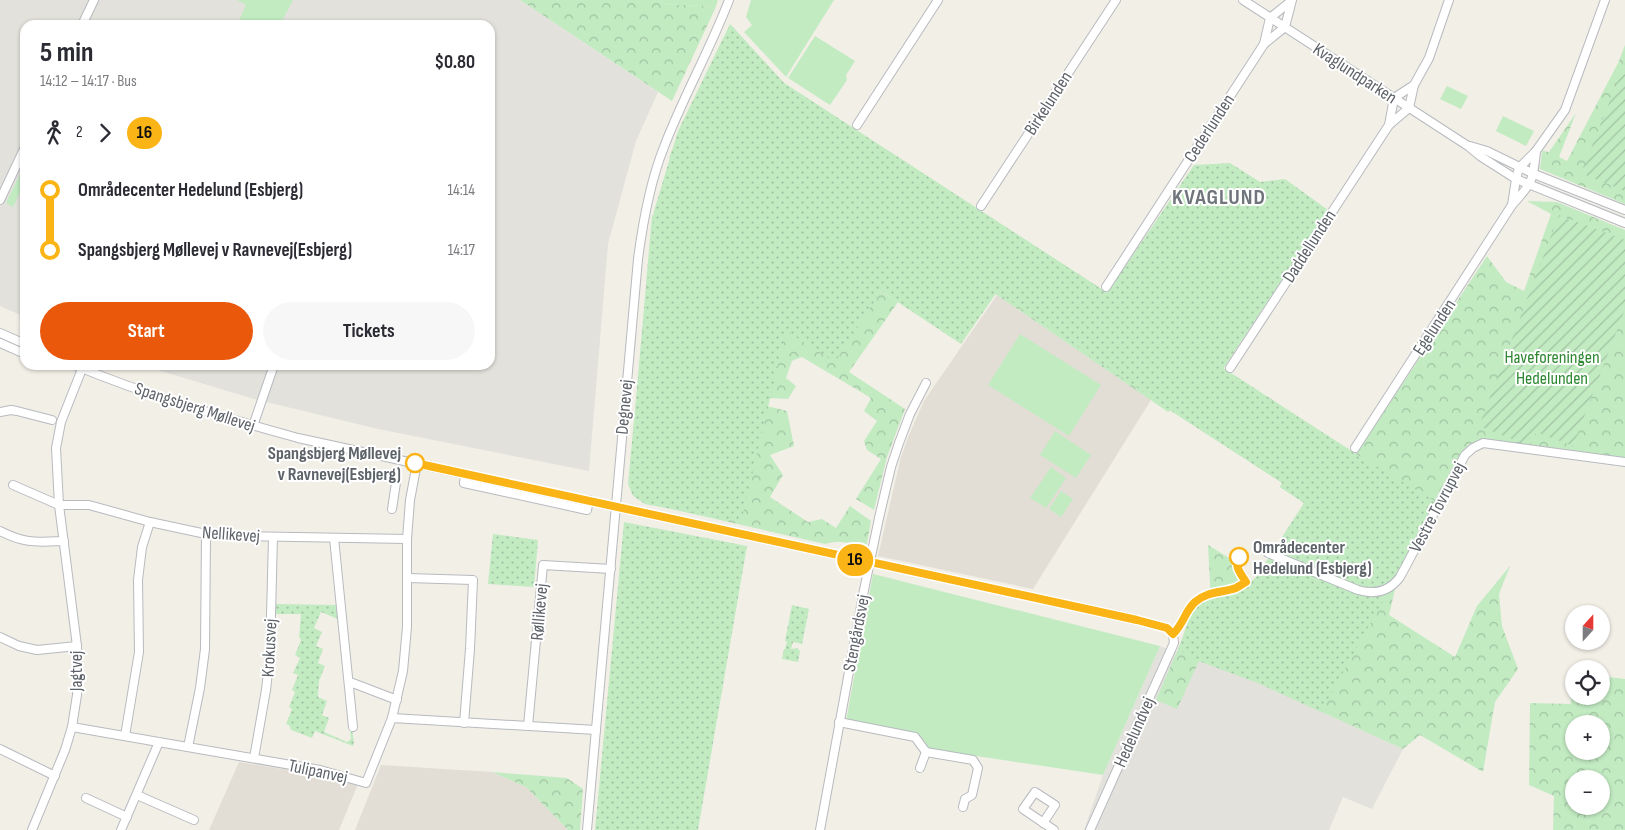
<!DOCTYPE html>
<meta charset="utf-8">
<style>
:root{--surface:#fff;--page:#f7f7f7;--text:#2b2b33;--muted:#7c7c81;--accent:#ea580c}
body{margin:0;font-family:"Sofia Sans Condensed",sans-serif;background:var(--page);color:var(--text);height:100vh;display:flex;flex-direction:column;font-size:19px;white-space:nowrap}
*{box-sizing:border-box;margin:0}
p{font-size:16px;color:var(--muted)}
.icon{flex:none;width:28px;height:28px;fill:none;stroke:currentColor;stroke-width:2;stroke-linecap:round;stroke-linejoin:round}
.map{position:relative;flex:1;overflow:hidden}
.drawer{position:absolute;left:20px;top:20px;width:475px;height:350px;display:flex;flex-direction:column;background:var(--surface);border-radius:15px;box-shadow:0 1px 4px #0004}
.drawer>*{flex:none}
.badge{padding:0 10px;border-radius:16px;font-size:18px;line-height:32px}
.needle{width:32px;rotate:21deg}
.fabs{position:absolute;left:1565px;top:605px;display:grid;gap:10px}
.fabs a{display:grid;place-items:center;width:45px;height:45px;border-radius:50%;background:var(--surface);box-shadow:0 1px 4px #0004;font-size:25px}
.map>.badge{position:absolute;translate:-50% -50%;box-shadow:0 0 0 2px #fff}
.legs{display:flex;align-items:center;gap:8px;height:55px;padding:0 20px;font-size:16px}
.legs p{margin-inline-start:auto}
.overview{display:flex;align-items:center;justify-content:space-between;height:85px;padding:0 20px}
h1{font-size:28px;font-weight:700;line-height:38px}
.cta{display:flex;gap:10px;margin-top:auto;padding:10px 20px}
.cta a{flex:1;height:58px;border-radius:30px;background:var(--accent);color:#fff;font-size:20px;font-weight:700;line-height:58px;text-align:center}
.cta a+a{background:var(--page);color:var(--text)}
ul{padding:0 20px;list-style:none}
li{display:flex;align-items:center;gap:18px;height:60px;font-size:19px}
li i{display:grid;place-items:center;width:8px;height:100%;margin:0 6px;background:currentColor}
li i::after{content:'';width:12px;height:12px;margin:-6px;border:4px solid;border-radius:50%;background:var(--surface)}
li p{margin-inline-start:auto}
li:first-child i{background:linear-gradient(#0000 50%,currentColor 0)}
li:last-child i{background:linear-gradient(currentColor 50%,#0000 0)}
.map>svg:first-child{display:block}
.industrial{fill:#e2e1db}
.education{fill:#e2ded6}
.grass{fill:#c2ebc2}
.forest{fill:url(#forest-crowns);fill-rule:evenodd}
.park{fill:url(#park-dots)}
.garden{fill:url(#garden-furrows)}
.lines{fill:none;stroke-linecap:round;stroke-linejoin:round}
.minor-casing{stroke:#b7babf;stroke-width:10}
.minor{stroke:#fff;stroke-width:8}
.line-1-casing{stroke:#fff;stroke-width:11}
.line-1{stroke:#fbb416;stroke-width:8}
.stop-1-dot{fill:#fff;stroke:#fbb416;stroke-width:2.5}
.labels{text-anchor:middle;stroke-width:4;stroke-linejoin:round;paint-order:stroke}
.street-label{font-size:18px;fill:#5e6369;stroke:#fff}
.park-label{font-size:18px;fill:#2e8731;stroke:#fff}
.stop-label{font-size:18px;font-weight:bold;fill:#5e6369;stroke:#fff;text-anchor:end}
.district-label{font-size:22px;font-weight:bold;letter-spacing:1px;fill:#6f757b;stroke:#fff}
</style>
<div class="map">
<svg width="1625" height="830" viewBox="0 0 1625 830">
<defs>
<pattern id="forest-crowns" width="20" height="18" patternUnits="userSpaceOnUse" patternTransform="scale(1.25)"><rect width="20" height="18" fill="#c2ebc2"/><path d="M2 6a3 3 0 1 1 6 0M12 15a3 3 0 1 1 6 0" fill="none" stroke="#a1c2a2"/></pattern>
<pattern id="park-dots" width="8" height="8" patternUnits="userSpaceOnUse" patternTransform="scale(1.25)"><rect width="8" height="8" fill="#c2ebc2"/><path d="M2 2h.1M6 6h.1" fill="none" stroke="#a1c2a2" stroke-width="1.8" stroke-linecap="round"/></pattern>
<pattern id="garden-furrows" width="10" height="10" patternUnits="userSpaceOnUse" patternTransform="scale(1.25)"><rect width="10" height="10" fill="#c2ebc2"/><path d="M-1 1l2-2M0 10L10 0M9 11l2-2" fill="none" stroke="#a1c2a2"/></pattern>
</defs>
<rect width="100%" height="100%" fill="#f2efe7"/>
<g class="industrial">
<polygon points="0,0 520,0 658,92 636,141 608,244 589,471 378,429 254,399 141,365 490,365 490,25 25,25 25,317 0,306"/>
<polygon points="1160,646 1258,683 1403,749 1372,809 1343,797 1329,830 1084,830 1103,775"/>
</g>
<g class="education">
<polygon points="997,295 1151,400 1033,589 878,556 901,457 909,435 924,401"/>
<polygon points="239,762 326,776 358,784 339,830 209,830"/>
<polygon points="381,765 492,772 526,787 568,830 355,830"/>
</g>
<g class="grass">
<polygon points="237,0 293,0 280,25 237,25 246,5"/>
<path d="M662 0H718L715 9C698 3 680 7 663 3Z"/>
<polygon points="751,0 834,0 786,77 744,32 752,25 746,17"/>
<polygon points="815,36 855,61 846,75 847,80 830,105 788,78"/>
<polygon points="1447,86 1468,96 1461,109 1440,99"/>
<polygon points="1503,116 1534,131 1526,146 1496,131"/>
<polygon points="25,164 25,182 13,207 6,203"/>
<polygon points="1020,334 1101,385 1069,436 988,385"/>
<polygon points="1055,431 1091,455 1076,478 1040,455"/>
<polygon points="1051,467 1066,478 1046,508 1030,498"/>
<polygon points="1061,491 1073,499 1061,517 1049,509"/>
<polygon points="873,574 1160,646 1103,775 930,749 918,734 846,721"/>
</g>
<g class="forest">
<path d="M520 0H662L663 3C680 7 698 3 715 9L672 101Z"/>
<polygon points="730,24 784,83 1356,454 1487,256 1506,282 1524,291 1551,214 1527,201 1557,202 1625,230 1625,460 1484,442 1469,444 1435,501 1399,572 1389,615 1455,657 1477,606 1510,566 1499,594 1502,626 1518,669 1495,702 1483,772 1420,735 1403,749 1258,683 1199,661 1177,709 1156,700 1184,635 1211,602 1208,545 1234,561 1236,571 1248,587 1259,591 1304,503 1280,487 1286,477 1178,406 1168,412 874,211 801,120"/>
<polygon points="1625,45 1625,204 1540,169 1542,151 1549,152 1576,113 1559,157 1567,161 1619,61"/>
<path d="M680 130 872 286 898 302 849 372 905 409 887 457 874 510 856 499 881 459 867 450 864 441 877 421 864 411 871 398 802 357 792 361 786 378 796 386 788 399 769 398 767 406 787 411 794 446 770 455 783 475 770 497 808 522 822 519 836 528 850 506 871 521 866 549 861 551C847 541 841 540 825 544L658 506 629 480 652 215 664 216 676 162 669 158Z"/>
<path d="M1570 673 1574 674V696H1601V676L1625 679V830H1553L1554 796 1529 785 1530 703 1571 704ZM1574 724H1601V751H1574ZM1574 779H1601V806H1574Z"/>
<polygon points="492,772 567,778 583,789 580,830 568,830 526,787"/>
</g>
<g class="park">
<path d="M730 24 784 83 1107 293 1194 165 1230 163 1260 182 1285 179 1328 210 1223 369 1356 454 1435 501 1399 572 1321 712 1258 683 1199 661 1178 649C1185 635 1186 619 1196 606 1207 593 1224 595 1238 590 1246 587 1251 582 1257 576L1304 503 1280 487 1282 483 1174 413 997 292 961 344 881 291 835 362 786 331 741 522 645 504 633 496 628 484 654 211 678 131Z"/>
<polygon points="624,522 747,546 698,830 595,830"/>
<polygon points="493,534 538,540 534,587 488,584"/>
<polygon points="276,604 336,605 338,619 321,612 314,628 322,632 316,646 323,649 318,663 325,666 319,681 318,697 327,701 322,715 329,718 324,732 347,742 351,739 350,730 352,730 354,742 353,746 315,731 312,738 291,730 289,725 286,724 292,709 289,707 295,692 292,690 298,675 293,673 300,658 295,655 301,640 299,637 301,614 276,614"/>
<polygon points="792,605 809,609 802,644 793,642 791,649 797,648 800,651 798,662 782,659 784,649 785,649 787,642 785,641"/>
</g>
<g class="garden">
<polygon points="1625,63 1625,191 1581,173"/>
<polygon points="1559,215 1625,240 1625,309 1573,446 1536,432 1530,446 1479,426"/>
</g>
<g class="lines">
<g class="minor-casing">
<g id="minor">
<polyline points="1243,0 1468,146 1480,156 1516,179 1625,223"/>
<polyline points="1290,2 1270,18 1264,44 1285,27 1292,0"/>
<polyline points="82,25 94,0"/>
<polygon points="1414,85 1409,108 1389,125 1394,98"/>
<polyline points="1414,85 1429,58 1449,0"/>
<polyline points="857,125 938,0"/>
<polyline points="1470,146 1487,151 1534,174 1625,210"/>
<polyline points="1536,151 1565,110 1605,0"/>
<path d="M1536 151C1533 181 1533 182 1512 205L1516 179 1519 168Z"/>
<polyline points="0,200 25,147"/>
<polyline points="981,206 1116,0"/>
<polyline points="1106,287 1264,44"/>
<polyline points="0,333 25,344"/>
<polyline points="0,343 25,354"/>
<path d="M74 365C146 395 222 417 298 438L1137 620 1167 628 1173 634 1174 643 1090 830"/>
<polyline points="1230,368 1389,125"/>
<polyline points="0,412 11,410 17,411 52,420"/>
<polyline points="253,426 274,365"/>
<polyline points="1355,448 1512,205"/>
<polyline points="465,474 464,483 587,510 589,500"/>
<polyline points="13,485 59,505 89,505 150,522 206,534 236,536 407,539"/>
<polyline points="392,509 397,476"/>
<path d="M0 531C26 544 36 542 64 541"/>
<polyline points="334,538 353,727"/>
<path d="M1268 553 1358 590C1375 595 1389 592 1400 577L1465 455 1473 448 1483 443 1625 462"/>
<polyline points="408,578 473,580 470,649 464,723"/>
<polyline points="0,637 19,646 37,650 77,646"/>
<polyline points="350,682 397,700"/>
<polyline points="392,718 596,730"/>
<polyline points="839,722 915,737 926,752 973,760 978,768 972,795 965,799 963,807"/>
<polyline points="528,726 543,565 611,569"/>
<polyline points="72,727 320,770 366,783 392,718 403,671 407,627 407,539 410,500 417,463"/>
<polyline points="125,736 139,652 138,580 142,547 150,522"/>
<polyline points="188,747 200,688 205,649 206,534"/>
<polyline points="0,749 55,776"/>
<polyline points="254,758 266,690 270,654 273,537"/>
<polyline points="920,768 926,752"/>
<polyline points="137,795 194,820"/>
<polyline points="86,798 127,817"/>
<polyline points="1043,823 1055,805 1035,792 1023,809 1054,830"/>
<polyline points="32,830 65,750 72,727 77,695 78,676 77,646 59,505 56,448 61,422 82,369"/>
<polyline points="121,830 159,742"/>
<path d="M587 830 638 259C643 221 650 182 664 147 683 97 710 50 729 0"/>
<polyline points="820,830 864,590 879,518 891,467 899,443 910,414 926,383"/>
</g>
</g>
<use href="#minor" class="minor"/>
</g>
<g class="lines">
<g class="line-1-casing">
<path id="line-1" d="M415 463 1137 620 1167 628 1173 634C1183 625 1185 611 1195 602 1207 591 1222 593 1236 588 1239 586 1243 584 1246 582 1241 574 1234 567 1239 557"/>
</g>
<use href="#line-1" class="line-1"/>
</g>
<g class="stop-1-dot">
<circle cx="415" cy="463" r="9"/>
<circle cx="1239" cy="557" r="9"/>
</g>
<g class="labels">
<g class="street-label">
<text transform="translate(1355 73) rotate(33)" y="6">Kvaglundparken</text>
<text transform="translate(1048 103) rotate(-57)" y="6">Birkelunden</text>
<text transform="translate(1209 128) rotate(-57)" y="6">Cederlunden</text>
<text transform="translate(1309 246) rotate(-57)" y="6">Daddellunden</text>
<text transform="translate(1434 327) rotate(-57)" y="6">Egelunden</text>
<text transform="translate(195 407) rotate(18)" y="6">Spangsbjerg Møllevej</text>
<text transform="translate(624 407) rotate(-85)" y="6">Degnevej</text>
<text transform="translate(1437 507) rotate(-62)" y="6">Vestre Tovrupvej</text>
<text transform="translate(231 534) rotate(4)" y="6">Nellikevej</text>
<text transform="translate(539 612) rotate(-85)" y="6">Røllikevej</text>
<text transform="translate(856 633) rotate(-79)" y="6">Stengårdsvej</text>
<text transform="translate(269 648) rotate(-87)" y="6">Krokusvej</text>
<text transform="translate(76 671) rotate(-90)" y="6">Jagtvej</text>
<text transform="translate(1134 732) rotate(-66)" y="6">Hedelundvej</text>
<text transform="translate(318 771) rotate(12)" y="6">Tulipanvej</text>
</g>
<g class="park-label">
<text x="1552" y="363">Haveforeningen<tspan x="1552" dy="21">Hedelunden</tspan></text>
</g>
<g class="stop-label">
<text x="401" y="459">Spangsbjerg Møllevej<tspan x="401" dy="21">v Ravnevej(Esbjerg)</tspan></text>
<text x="1253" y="553" text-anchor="start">Områdecenter<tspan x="1253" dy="21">Hedelund (Esbjerg)</tspan></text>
</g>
<g class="district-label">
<text x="1219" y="204">KVAGLUND</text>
</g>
</g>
</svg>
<div class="fabs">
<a><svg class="needle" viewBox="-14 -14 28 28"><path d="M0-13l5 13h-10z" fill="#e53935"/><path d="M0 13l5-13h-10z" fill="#7c7c81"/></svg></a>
<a><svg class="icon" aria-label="locate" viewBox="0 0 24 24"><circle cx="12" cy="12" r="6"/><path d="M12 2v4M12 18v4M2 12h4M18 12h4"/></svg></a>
<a>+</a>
<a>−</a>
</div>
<b class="badge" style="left:855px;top:560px;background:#fbb416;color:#111">16</b>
<section class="drawer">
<div class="overview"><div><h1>5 min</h1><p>14:12 – 14:17 · Bus</p></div><b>$0.80</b></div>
<div class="legs"><svg class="icon" aria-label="walk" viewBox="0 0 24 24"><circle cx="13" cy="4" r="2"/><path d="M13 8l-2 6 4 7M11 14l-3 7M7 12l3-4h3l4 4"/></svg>2<svg class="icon" aria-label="forward" viewBox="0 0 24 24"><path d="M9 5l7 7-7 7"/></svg><b class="badge" style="background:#fbb416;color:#111">16</b></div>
<ul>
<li><i style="color:#fbb416"></i><b>Områdecenter Hedelund (Esbjerg)</b><p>14:14</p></li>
<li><i style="color:#fbb416"></i><b>Spangsbjerg Møllevej v Ravnevej(Esbjerg)</b><p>14:17</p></li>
</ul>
<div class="cta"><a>Start</a><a>Tickets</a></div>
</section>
</div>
